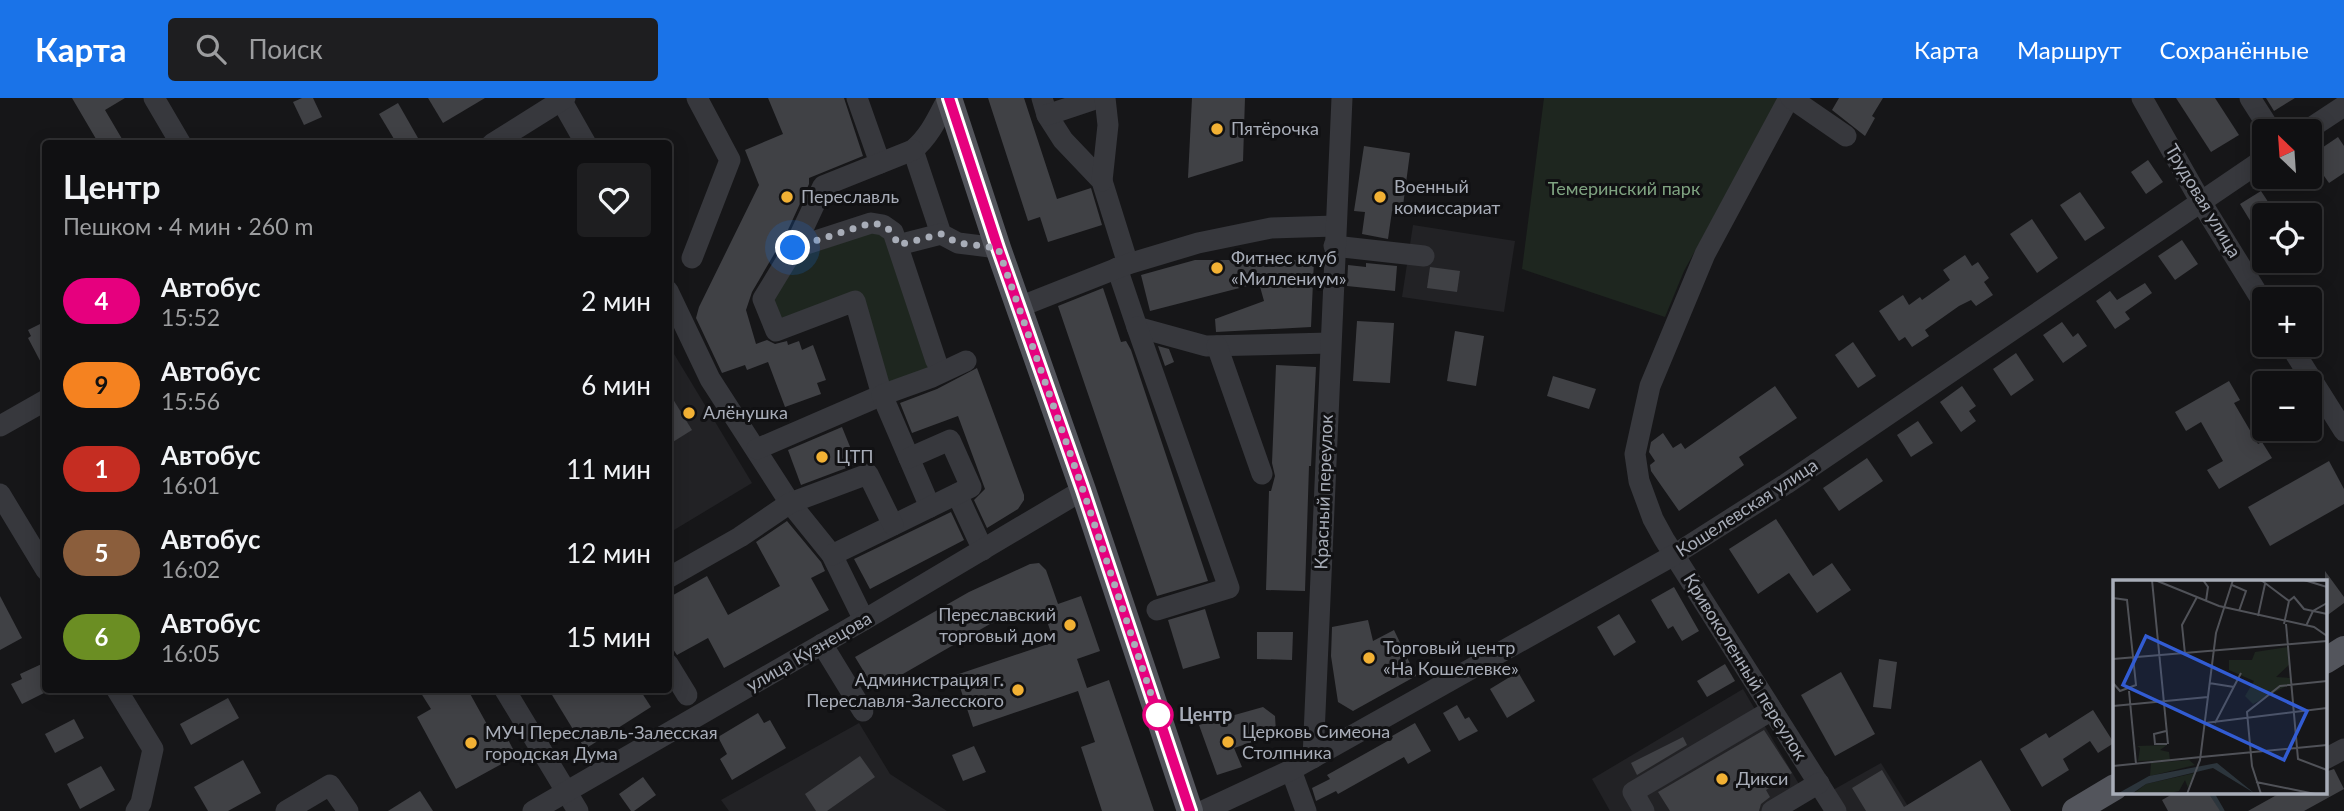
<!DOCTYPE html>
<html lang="ru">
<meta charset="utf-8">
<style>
:root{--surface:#101012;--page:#1e1e20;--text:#f1f3f6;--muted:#9c9d9f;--line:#303032;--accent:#1a73e8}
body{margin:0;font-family:Lato,sans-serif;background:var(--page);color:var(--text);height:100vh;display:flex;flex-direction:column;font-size:26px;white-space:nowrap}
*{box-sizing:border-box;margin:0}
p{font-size:23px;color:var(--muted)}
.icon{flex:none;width:38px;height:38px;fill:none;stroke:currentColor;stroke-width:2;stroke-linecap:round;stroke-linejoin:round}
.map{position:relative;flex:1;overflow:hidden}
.drawer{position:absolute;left:42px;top:42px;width:630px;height:553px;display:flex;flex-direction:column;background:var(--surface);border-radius:7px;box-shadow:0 4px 18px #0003,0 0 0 2px var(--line)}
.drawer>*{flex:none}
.badge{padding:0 14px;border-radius:23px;font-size:24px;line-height:46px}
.needle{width:46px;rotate:335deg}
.buttons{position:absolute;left:2252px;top:21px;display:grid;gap:14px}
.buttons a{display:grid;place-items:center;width:70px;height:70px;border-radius:7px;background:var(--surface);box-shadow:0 4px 18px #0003,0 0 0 2px var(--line);font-size:35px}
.you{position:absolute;width:35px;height:35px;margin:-18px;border:5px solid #fff;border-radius:50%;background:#1a73e8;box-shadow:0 0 0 10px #1a73e833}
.map>.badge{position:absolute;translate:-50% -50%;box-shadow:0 0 0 4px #fff}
.round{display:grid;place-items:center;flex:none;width:74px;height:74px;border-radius:7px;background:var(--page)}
.head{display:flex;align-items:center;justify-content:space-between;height:119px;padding:0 21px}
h1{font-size:33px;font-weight:700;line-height:52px}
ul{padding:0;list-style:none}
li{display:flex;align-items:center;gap:21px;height:84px;padding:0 21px}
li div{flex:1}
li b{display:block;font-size:26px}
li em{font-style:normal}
li .badge{min-width:77px;font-weight:700;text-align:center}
header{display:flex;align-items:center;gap:42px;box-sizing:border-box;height:98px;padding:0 35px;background:var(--accent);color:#fff}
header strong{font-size:33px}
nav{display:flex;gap:38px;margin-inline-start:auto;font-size:24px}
.search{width:490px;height:63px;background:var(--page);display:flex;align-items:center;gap:18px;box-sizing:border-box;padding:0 24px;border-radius:7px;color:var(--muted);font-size:26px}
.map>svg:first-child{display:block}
.built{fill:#222225}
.green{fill:#1e261f}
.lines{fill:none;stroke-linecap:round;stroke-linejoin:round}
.stream{stroke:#2c353c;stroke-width:5}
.building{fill:#404145}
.minor{stroke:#37383d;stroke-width:21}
.major{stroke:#53555c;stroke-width:26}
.line-casing{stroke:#fff;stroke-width:16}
.line{stroke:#e6007e;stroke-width:10}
.walk{stroke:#a8adb8;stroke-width:7;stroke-dasharray:0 12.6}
.poi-dot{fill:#f2b134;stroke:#111113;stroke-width:2.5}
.stop-dot{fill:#fff;stroke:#e6007e;stroke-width:3.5}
.labels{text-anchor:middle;stroke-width:6;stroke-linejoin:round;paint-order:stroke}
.poi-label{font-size:18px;fill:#a8adb8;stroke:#111113;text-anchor:start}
.park-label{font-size:18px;fill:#7fa381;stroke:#111113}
.street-label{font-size:18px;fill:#a8adb8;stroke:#111113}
.stop-label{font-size:18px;font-weight:bold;fill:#a8adb8;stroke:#111113;text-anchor:start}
.inset-road{fill:none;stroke:#505258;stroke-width:2}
.view{fill:#325cd3;fill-opacity:0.15;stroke:#325cd3;stroke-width:3.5}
.inset-edge{fill:none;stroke:#a8adb8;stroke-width:3.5}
</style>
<header>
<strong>Карта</strong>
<div class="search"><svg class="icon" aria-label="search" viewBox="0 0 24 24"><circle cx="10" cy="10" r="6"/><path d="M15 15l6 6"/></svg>Поиск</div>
<nav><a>Карта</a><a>Маршрут</a><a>Сохранённые</a></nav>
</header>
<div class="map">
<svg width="2344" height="713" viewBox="0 0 2344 713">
<rect width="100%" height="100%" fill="#161618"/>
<g class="built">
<polygon points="1413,127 1515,143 1504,214 1402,199"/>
<polygon points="668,246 752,385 669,435 668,435"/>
<polygon points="1743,591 1803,693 1769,713 1610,713 1592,681"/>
<polygon points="859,625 890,676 947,713 729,713 721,702"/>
<polygon points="1881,665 1911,713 1833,713 1824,697"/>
</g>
<g class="green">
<polygon points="1544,0 1779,0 1684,173 1665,219 1522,171"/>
<polygon points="872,134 883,134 932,279 882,297 854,204 776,232 764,201 807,146 818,153"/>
</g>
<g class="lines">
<polyline class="stream" points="2211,694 2222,713"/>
</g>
<g class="building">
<polygon points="72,0 125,0 105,12 125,46 99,46"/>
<polygon points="302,0 313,0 322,19 304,27 293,4"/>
<polygon points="428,0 485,0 443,25"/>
<polygon points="768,0 844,0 863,58 809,80 809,86 787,134 752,194 746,212 756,246 767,242 775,246 787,243 788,247 799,243 802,252 813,247 826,282 817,285 821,296 785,309 768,264 747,272 745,267 722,275 696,220 699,209 759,87 745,52 783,36"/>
<polygon points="988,0 1024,0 1057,101 1091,90 1102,127 1048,144 1040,119 1028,123"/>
<polygon points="1192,0 1245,0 1243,63 1188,80"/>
<polygon points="1839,0 1883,0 1872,18 1875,20 1865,38 1832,12"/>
<polygon points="2176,0 2215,0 2239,37 2211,54"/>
<polygon points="2266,0 2295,0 2274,13"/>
<polygon points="398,5 418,40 408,46 397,46 379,16"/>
<polygon points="2338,39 2344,48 2344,75 2329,85 2310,58"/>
<polygon points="1364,48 1410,55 1402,115 1392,113 1388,141 1362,136 1365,114 1354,113"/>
<polygon points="2148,62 2163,84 2146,96 2131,74"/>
<polygon points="2261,93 2276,116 2264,117 2264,123 2254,129 2240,106"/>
<polygon points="2080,94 2105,130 2085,143 2060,107"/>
<polygon points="2032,121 2058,160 2037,175 2010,136"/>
<polygon points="2182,142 2198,166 2175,182 2158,158"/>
<polygon points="1965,157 1972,168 1978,164 1989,180 1984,184 1993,197 1976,208 1971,202 1959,208 1925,232 1929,238 1912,249 1905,239 1899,243 1879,213 1903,197 1909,207 1920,199 1922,202 1950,182 1943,172"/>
<polygon points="1195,162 1314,162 1311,229 1216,234 1215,221 1264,203 1259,185 1150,213 1141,177"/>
<polygon points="1366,165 1397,168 1395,193 1347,188 1348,167 1366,169"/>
<polygon points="1430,169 1460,173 1457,194 1427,190"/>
<polygon points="2145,185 2152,195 2125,214 2130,221 2115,231 2096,203 2110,193 2117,202"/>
<polygon points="1103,190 1121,244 1126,243 1131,252 1208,483 1157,498 1058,208"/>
<polygon points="46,223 46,274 28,240 31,238 28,232"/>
<polygon points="1357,223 1394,225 1390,285 1353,283"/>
<polygon points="2062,224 2073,239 2078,235 2087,248 2063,265 2043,237"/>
<polygon points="1455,233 1484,238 1476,288 1447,283"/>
<polygon points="1853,244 1876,278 1858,290 1835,257"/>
<polygon points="1158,248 1169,251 1174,264 1165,268"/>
<polygon points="2016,255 2034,282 2011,298 1993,271"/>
<polygon points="1276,267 1316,269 1311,368 1309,368 1305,493 1266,492 1269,393 1271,393 1275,378 1272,365"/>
<polygon points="977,270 1024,397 1024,402 1018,411 987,430 974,402 985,391 958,318 912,335 900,305 937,291"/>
<polygon points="1553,278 1596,291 1589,311 1547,298"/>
<polygon points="2229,283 2240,302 2234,305 2258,346 2262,344 2272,360 2219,391 2207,372 2223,363 2201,324 2186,333 2175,314"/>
<polygon points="1775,288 1797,320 1739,359 1744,367 1679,413 1651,373 1650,367 1655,363 1649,354 1651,344 1663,335 1673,350 1681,345 1685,351"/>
<polygon points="1962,288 1976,308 1969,313 1976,323 1961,334 1940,304"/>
<polygon points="668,293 692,332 668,347"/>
<polygon points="1918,323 1933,345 1911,359 1897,337"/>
<polygon points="842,329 857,366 801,387 788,352"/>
<polygon points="1867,360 1883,383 1839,413 1823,390"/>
<polygon points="2329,363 2344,391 2344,406 2270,448 2248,409"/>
<polygon points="951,414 964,442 870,491 854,461"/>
<polygon points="1776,421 1813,478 1832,465 1851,492 1817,515 1789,475 1758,496 1729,451"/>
<polygon points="787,423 821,464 825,473 811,480 829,512 724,570 708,540 677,557 668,544 668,500 707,478 728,517 780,488 756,444"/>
<polygon points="1039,465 1046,472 1058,506 1081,498 1100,553 1077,561 1087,590 1109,582 1154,713 1102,713 1081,649 1095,644 1078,593 973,629 956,577 1054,544 1043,511 990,526 875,592 855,559 969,494 1030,466"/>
<polygon points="2325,473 2344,499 2344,505 2325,519"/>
<polygon points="1674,489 1699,533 1682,543 1673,528 1668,531 1651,502"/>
<polygon points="0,498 22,540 0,552"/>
<polygon points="1205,511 1220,560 1183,571 1168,522"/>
<polygon points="1619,516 1636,544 1614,558 1597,529"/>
<polygon points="1368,522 1373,543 1394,532 1416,578 1353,613 1338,604 1331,558 1332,529"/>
<polygon points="1257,534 1293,534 1292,562 1257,561"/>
<polygon points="1879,561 1897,564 1891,611 1873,609"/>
<polygon points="46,564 46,594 22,606 11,586 22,581 20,576"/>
<polygon points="1725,566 1735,583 1707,599 1697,583"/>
<polygon points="1518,574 1535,603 1507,620 1490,591"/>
<polygon points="1841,574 1875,636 1835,658 1801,597"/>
<polygon points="419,592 468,592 494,639 504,634 513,651 503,656 507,663 456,691 417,619 431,611"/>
<polygon points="549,592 640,592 651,609 585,651"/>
<polygon points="228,600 239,620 191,647 180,626"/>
<polygon points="1457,607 1465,621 1469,619 1478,633 1459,643 1443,615"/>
<polygon points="1263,609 1275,618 1276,634 1268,639 1234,650 1242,669 1217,677 1199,627"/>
<polygon points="2093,612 2114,645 2098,655 2090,643 2063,661 2069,672 2042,689 2020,651 2046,635 2049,640"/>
<polygon points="758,615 764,625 770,622 786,650 732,682 720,661 727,656 718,639"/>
<polygon points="74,621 84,640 55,655 45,636"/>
<polygon points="1415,625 1431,653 1408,666 1404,659 1338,696 1336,693 1316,703 1312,690 1330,681 1327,677 1393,640 1392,638"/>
<polygon points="1764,632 1792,675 1766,692 1770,699 1761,706 1759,713 1670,713 1658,694"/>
<polygon points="1683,639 1687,647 1637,677 1631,665"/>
<polygon points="974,648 986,674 963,683 952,657"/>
<polygon points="860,658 875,679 827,713 816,713 805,696"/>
<polygon points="243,662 261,695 228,713 208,713 194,689"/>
<polygon points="1981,662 2011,713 1866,713 1852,690 1882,672 1904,709"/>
<polygon points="101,668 115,692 80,711 67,686"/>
<polygon points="2334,671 2344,691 2304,713 2248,713 2282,694 2325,694 2325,674"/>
<polygon points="643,679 656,697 634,713 631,713 619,696"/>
<polygon points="420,693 433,713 388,713"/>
<polygon points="2176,694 2208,694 2220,713 2168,713 2162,702"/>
</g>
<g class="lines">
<g class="minor">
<polyline points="154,0 181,46"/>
<polyline points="560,0 586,46"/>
<polyline points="857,0 880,65"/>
<path d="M948 0C938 19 930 38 913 52L941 136 958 145 998 150"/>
<polyline points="1042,0 1047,17 1063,42 1102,83 1128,166"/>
<polyline points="1789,0 1705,156 1650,288 1635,356 1639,383 1653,421 1664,441 1836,713"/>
<polyline points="1791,0 1846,38"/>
<polyline points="2142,0 2201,104 2264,206"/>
<polyline points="2250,0 2271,33"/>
<polyline points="1047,17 1098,0"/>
<polyline points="2306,33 2344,8"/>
<polyline points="492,46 565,0"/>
<polyline points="1102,83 1108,27 1105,0"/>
<polyline points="898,147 941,136"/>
<polyline points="1334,148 1424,158"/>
<polyline points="794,150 871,125 883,127 893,134 936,263"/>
<polyline points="692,160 730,62 697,0"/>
<polyline points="1117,170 1137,229 1206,248 1330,245"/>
<polyline points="668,193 710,281 790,405 832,457 864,522"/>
<polyline points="1019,209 1128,166 1198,145 1271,130 1335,128"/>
<polyline points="1137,229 1229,490 1157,512"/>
<polyline points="2290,247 2344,333"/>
<polyline points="1217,248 1262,376"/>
<polyline points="0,328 46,302"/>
<polyline points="757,351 882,297 855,203 776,233 763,201 794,150 823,88 913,52"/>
<polyline points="0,396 46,472"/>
<polyline points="957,396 983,452"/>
<polyline points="930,409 882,297 932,279 966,263"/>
<polyline points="832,457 971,389 950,342 909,360"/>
<polyline points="668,480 740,439 790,405 868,376 893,427"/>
<polyline points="822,546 863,613"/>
<polyline points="668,566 687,597"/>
<polyline points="117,592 153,651 141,705 136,713"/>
<polyline points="505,592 578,713"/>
<polyline points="1313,660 1342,0"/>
<polyline points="2325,661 2344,651"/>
<polyline points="1291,672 1306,713"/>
<polyline points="286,713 330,687 348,713"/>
<polyline points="533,713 864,522 1083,392"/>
<polyline points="1203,713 1291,672 1674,457 1786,386 2264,61"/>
<polyline points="1644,713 1633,694 1772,612"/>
<polyline points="1772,713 1819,685"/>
</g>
<g class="major">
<polyline points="949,0 998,150 1083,392 1190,713"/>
<polyline points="2325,563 2344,551"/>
<polyline points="2075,713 2115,689"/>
</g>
</g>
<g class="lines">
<g class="line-casing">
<polyline id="line" points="949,0 998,150 1083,392 1190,713"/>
</g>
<use href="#line" class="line"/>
<path class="walk" d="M793 150 871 125C887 127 892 132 898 147L941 136 958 145 998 150 1083 392 1158 617"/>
</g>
<g class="poi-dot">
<circle cx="1217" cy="31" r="7"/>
<circle cx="787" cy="99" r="7"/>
<circle cx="1380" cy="99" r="7"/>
<circle cx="1217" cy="170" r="7"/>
<circle cx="689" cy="315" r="7"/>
<circle cx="822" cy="359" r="7"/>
<circle cx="1070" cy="527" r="7"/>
<circle cx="1369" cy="560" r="7"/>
<circle cx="1018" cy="592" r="7"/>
<circle cx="1228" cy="644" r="7"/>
<circle cx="471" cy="645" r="7"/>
<circle cx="1722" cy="681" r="7"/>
</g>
<circle class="stop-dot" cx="1158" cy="617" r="14"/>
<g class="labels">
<g class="poi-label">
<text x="1231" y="37">Пятёрочка</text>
<text x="1394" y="95">Военный<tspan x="1394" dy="21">комиссариат</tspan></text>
<text x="801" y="105">Переславль</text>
<text x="1231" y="166">Фитнес клуб<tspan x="1231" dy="21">«Миллениум»</tspan></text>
<text x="703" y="321">Алёнушка</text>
<text x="836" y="365">ЦТП</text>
<text x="1056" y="523" text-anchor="end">Переславский<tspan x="1056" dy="21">торговый дом</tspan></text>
<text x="1383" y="556">Торговый центр<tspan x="1383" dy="21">«На Кошелевке»</tspan></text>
<text x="1004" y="588" text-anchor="end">Администрация г.<tspan x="1004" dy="21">Переславля-Залесского</tspan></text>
<text x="1242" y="640">Церковь Симеона<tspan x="1242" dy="21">Столпника</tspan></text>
<text x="485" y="641">МУЧ Переславль-Залесская<tspan x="485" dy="21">городская Дума</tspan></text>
<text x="1736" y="687">Дикси</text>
</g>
<g class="park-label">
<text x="1624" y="97">Темеринский парк</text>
</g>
<g class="street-label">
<text transform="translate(2203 103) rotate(59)" y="6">Трудовая улица</text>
<text transform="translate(1324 394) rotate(-88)" y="6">Красный переулок</text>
<text transform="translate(1747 410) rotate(-33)" y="6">Кошелевская улица</text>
<text transform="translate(809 554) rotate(-30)" y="6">улица Кузнецова</text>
<text transform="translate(1745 569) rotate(58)" y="6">Кривоколенный переулок</text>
</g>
<g class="stop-label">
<text x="1179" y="623">Центр</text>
</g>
</g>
<g transform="translate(2113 482)">
<rect width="214" height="214" fill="#161618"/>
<path d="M175 67 177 84 163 97 177 98V104L140 124 132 116 141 101 116 90V80H139L142 72ZM54 165 47 170 56 172 57 180 25 181 27 168 24 166ZM76 180 82 185 37 196 38 183ZM82 193 75 208 72 200 66 211 57 213 20 214 33 204Z" fill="#1e261f"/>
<path d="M104 183 141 213 100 188 33 204 20 213 4 214 36 196Z" fill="#2c353c"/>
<path class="inset-road" d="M39 0 55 164M42 0 106 26 201 47 214 56M90 0 95 7 93 21M148 0 176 21 171 44M191 0 214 7M119 5 133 11 126 31M0 18 14 20 23 105 7 111 0 103M176 21 181 17 191 29 214 34M145 36 152 4M173 44 185 179 214 190M193 46 200 31 214 23M72 74 69 45 84 17M0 79 214 61M96 103 121 107M16 111 23 184M0 126 95 117M92 143 214 128M102 143 128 93M53 151 41 154 42 164H54M88 177 214 165M0 186 88 177M143 202 202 214M74 214 87 180 103 53 120 0M148 214 139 186 134 132 167 106 214 101"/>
<path class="view" d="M33 56 194 131 171 180 10 105Z"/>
<rect width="214" height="214" class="inset-edge"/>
</g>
</svg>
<div class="buttons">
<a><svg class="needle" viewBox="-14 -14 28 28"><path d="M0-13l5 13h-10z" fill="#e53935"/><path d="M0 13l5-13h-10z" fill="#9c9d9f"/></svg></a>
<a><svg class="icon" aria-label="locate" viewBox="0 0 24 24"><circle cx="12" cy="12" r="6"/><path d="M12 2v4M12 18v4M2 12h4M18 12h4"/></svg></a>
<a>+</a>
<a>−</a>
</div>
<div class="you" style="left:793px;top:150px"></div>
<section class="drawer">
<div class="head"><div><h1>Центр</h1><p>Пешком · 4 мин · 260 m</p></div><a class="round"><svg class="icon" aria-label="heart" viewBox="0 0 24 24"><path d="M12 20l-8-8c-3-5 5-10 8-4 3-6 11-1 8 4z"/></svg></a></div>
<ul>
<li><span class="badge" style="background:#e6007e;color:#fff">4</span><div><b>Автобус</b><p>15:52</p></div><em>2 мин</em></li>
<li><span class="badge" style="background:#f58220;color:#111">9</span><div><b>Автобус</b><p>15:56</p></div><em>6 мин</em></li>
<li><span class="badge" style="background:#c52d22;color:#fff">1</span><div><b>Автобус</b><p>16:01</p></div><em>11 мин</em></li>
<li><span class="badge" style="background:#8b5e3c;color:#fff">5</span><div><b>Автобус</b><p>16:02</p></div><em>12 мин</em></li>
<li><span class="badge" style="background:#6b8e23;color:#fff">6</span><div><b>Автобус</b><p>16:05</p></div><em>15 мин</em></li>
</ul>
</section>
</div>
